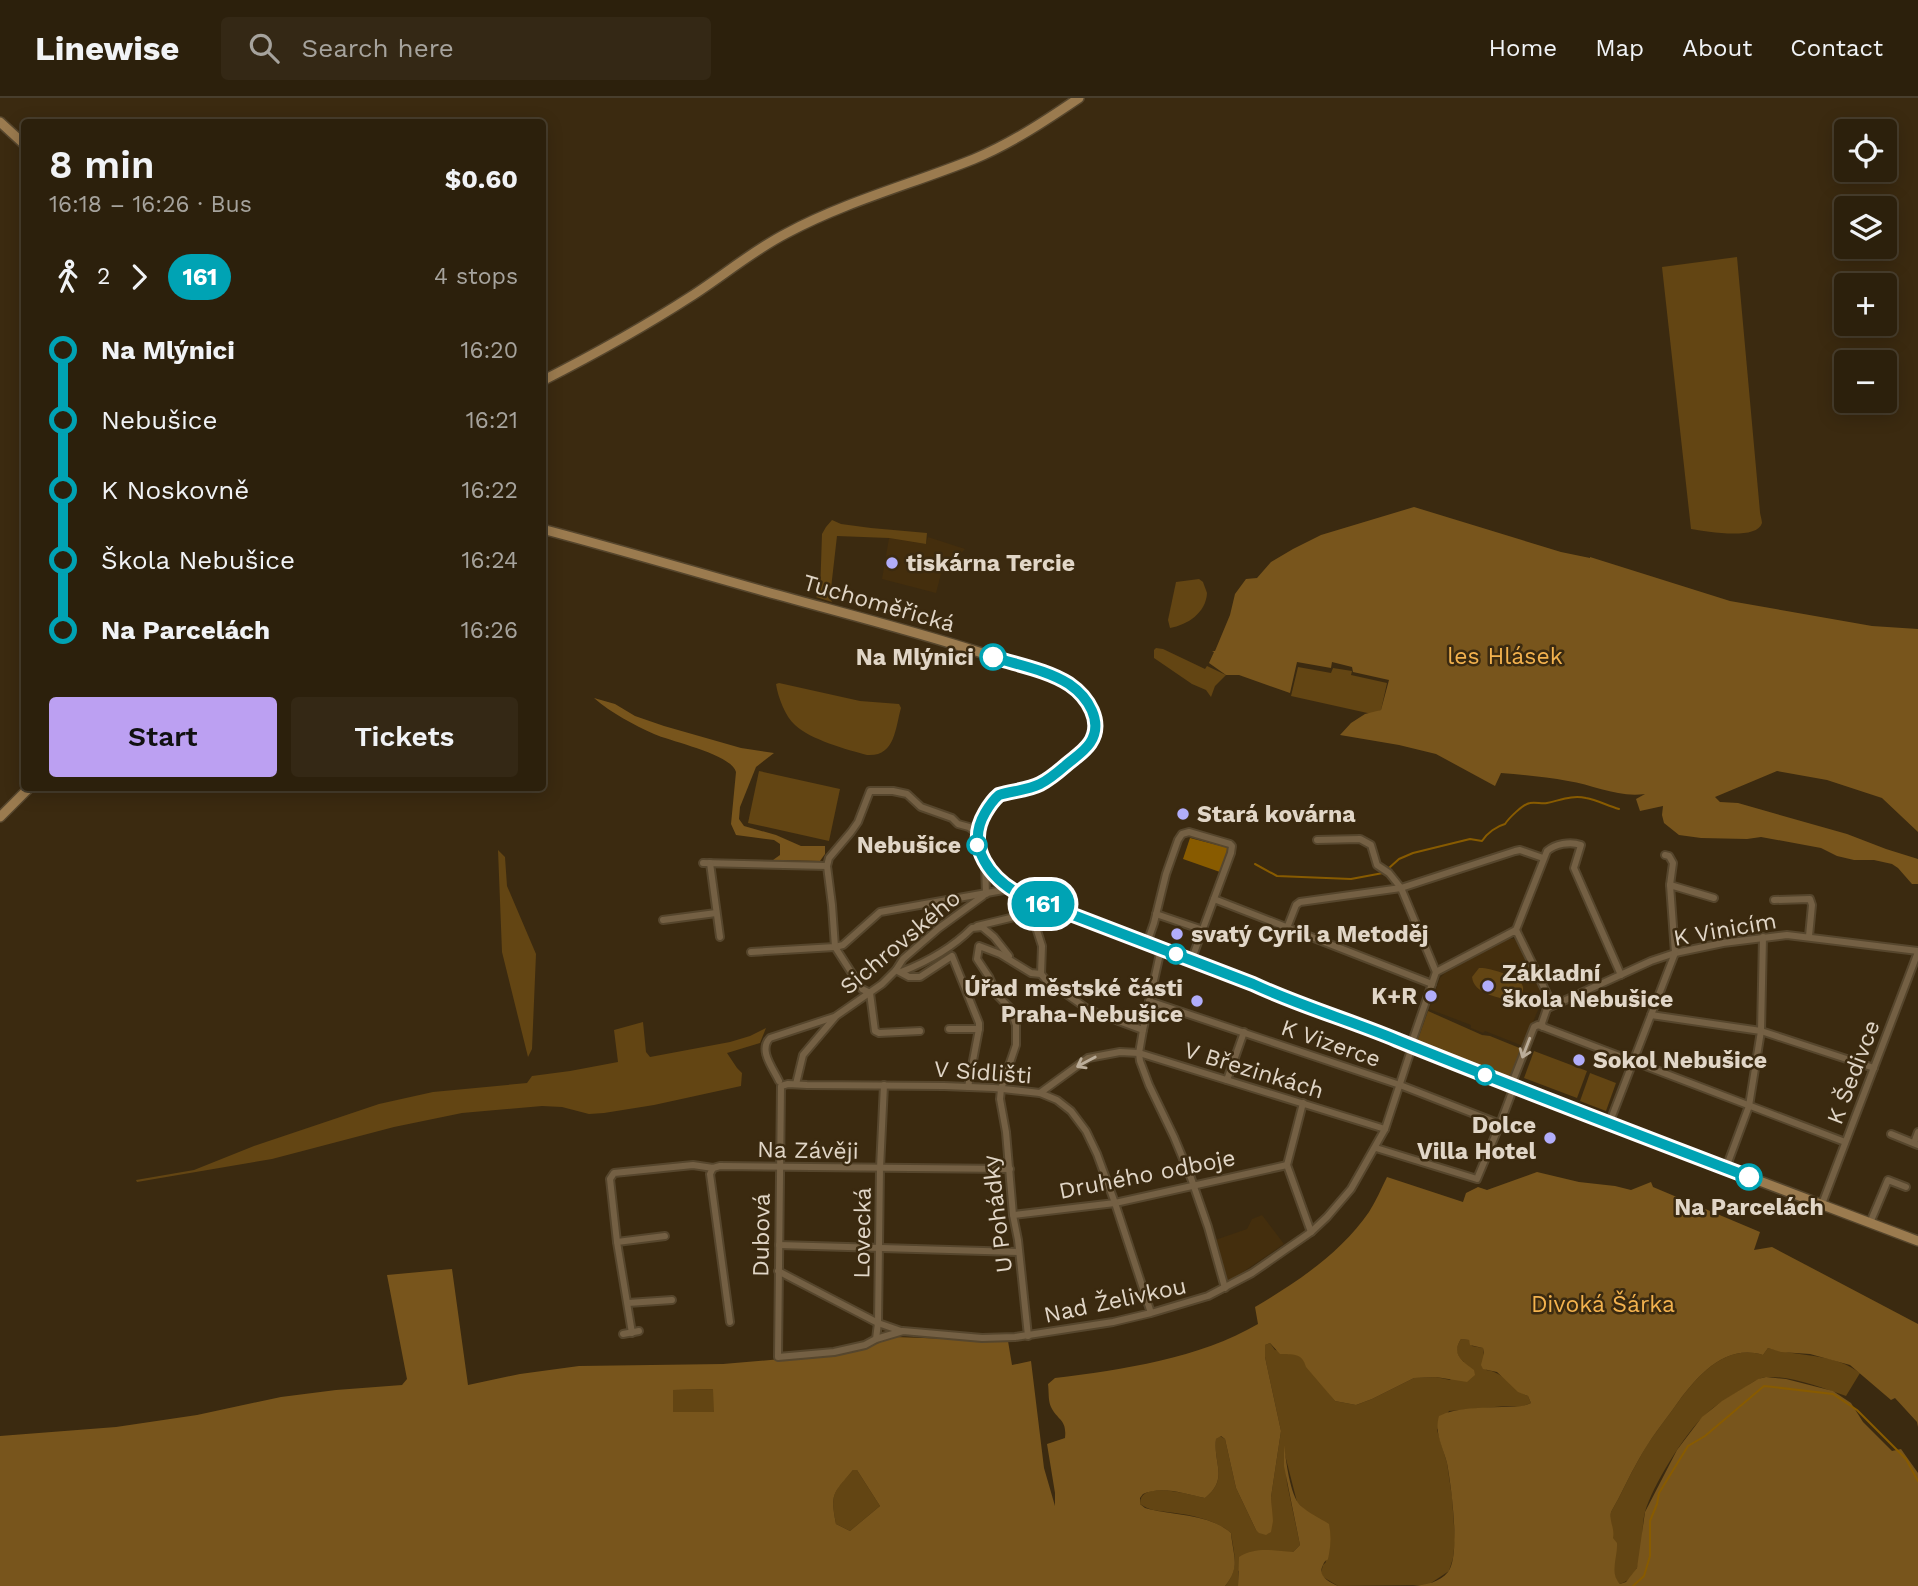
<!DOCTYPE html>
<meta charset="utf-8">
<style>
:root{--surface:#2c200c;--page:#342815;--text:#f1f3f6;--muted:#a6a39d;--line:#483e2d;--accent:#bca0f2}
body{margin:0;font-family:"Work Sans",sans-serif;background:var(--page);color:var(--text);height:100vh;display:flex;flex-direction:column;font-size:26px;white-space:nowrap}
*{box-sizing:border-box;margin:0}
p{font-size:23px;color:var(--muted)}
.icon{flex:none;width:38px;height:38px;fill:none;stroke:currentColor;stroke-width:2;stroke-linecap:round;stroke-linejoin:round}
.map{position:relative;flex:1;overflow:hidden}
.drawer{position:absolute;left:21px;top:21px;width:525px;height:672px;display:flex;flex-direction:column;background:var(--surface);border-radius:7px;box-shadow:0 4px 18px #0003,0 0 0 2px var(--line)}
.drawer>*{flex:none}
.badge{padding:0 14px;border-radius:23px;font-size:24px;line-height:46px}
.controls{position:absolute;left:1834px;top:21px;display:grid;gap:14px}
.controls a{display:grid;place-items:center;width:63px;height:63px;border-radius:7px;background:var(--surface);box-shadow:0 4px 18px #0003,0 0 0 2px var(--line);font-size:35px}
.map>.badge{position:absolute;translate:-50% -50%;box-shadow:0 0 0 4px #fff}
.legs{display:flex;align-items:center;gap:10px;height:77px;padding:0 28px;font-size:23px}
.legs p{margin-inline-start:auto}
.headline{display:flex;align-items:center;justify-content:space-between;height:119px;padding:0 28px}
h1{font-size:38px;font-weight:600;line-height:52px}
.cta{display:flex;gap:14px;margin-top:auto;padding:14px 28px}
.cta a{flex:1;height:80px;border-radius:7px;background:var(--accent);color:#111;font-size:28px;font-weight:600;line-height:80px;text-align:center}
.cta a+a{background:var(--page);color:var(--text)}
ul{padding:0 28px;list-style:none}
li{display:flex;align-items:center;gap:24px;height:70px;font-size:26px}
li i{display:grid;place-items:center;width:10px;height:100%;margin:0 9px;background:currentColor}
li i::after{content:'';width:18px;height:18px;margin:-9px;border:5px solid;border-radius:50%;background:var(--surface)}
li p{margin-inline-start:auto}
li:first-child i{background:linear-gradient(#0000 50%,currentColor 0)}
li:last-child i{background:linear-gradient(currentColor 50%,#0000 0)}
header{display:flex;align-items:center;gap:42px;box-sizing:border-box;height:98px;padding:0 35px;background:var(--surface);border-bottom:2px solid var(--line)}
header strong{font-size:33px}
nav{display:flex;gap:38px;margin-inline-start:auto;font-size:24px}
.search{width:490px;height:63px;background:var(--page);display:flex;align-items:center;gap:18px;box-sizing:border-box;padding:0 24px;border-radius:7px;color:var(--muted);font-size:26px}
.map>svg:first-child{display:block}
.built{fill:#442e0d}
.green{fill:#634513}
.forest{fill:#78551c;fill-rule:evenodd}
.water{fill:#885b00}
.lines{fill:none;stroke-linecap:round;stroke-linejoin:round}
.stream{stroke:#885b00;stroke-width:2}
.street-casing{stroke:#56462d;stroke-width:10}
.secondary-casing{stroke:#56462d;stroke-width:12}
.street{stroke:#746044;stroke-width:6}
.secondary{stroke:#9b7b4f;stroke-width:9}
.oneway{stroke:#bbad99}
.line-1-casing{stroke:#fff;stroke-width:16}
.line-1{stroke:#00a3b4;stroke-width:10}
.poi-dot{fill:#b1adfa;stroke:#3b2a10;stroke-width:2.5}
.stop-1-dot{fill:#fff;stroke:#00a3b4;stroke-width:3.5}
.labels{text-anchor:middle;stroke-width:5;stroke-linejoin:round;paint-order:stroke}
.poi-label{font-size:23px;font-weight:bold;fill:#e1d6c7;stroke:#3b2a10;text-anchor:start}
.street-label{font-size:23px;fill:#e1d6c7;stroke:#3b2a10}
.park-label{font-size:23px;fill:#f3b24e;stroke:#3b2a10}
.stop-label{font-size:23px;font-weight:bold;fill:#e1d6c7;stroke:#3b2a10;text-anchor:end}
</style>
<header>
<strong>Linewise</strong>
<div class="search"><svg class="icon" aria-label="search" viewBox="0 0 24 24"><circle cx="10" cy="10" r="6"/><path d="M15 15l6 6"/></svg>Search here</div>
<nav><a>Home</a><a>Map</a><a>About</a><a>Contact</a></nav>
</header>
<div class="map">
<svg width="1918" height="1488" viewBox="0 0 1918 1488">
<rect width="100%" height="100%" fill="#3b2a10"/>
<g class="built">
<polygon points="928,439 965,451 941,476 936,495 882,481 889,440 926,446"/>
<polygon points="1508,841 1514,841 1518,844 1543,895 1543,900 1523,948 1485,933 1483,935 1471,930 1471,927 1429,911 1440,880 1445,875"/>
<polygon points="1262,1117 1284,1146 1227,1185 1215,1142 1247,1131 1252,1121"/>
</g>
<g class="green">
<path d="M1737 159 1760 414C1760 416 1762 422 1762 425 1757 443 1705 433 1691 431L1662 169Z"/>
<polygon points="832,422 841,426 871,430 927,435 926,446 889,440 837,438 830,499 832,504 816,499 820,496 822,436 826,429"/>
<path d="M1199 481 1203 484C1203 484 1207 495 1207 495 1206 515 1187 527 1170 530L1168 522 1176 484Z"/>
<polygon points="1156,550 1163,551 1205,571 1207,568 1226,577 1215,588 1211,599 1206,592 1192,586 1154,560 1154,552"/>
<polygon points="1298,569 1331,575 1333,570 1352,573 1351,577 1387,585 1381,612 1372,616 1291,598"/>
<path d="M779 585 860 603 899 606 901 610C895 631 895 659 867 657 848 652 809 641 795 627 785 618 778 599 776 586Z"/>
<polygon points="759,673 840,691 829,743 748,725"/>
<polygon points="498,752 505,759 507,788 536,856 532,951 528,959 502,854"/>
<path d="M1479 870C1488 869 1512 877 1519 883 1529 891 1519 902 1510 903 1496 898 1474 896 1472 879Z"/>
<polygon points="1428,913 1482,937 1490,938 1522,951 1511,981 1417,944"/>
<polygon points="643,924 646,954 650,959 730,944 750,938 766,930 760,945 727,955 737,970 742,975 741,988 654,1007 604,1015 589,1016 562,1009 542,1008 462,1015 394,1029 272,1061 137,1084 136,1082 194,1072 254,1048 379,1006 433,994 527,985 532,978 570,973 618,964 614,932"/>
<polygon points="1534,953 1587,973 1577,1000 1524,980"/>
<polygon points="1590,975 1616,985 1606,1013 1580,1003"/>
<path d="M1461 1241 1469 1242 1472 1248 1483 1250 1486 1272C1505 1274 1511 1292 1528 1298L1531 1305 1521 1309 1506 1308 1449 1313 1437 1332 1447 1365 1452 1399 1455 1442 1453 1460 1449 1473 1428 1487 1338 1488 1323 1479 1321 1475 1323 1467 1326 1464 1303 1410 1297 1404 1284 1353 1287 1385 1300 1447 1293 1454H1289L1238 1473V1488H1225C1240 1470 1234 1457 1231 1435 1215 1421 1187 1416 1167 1414 1157 1413 1149 1412 1140 1406 1139 1381 1191 1397 1205 1400 1229 1381 1213 1365 1216 1341L1220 1338 1225 1341 1236 1390 1256 1432 1268 1436 1272 1426 1271 1399 1281 1333 1265 1259V1247L1270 1245 1275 1252 1296 1255 1304 1262 1305 1265 1335 1303 1356 1307 1372 1301 1414 1280 1436 1279 1450 1282 1464 1264C1455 1257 1455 1250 1461 1241Z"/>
<path d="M1768 1250C1799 1259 1834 1255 1860 1275L1846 1298C1823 1290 1792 1278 1768 1279 1758 1279 1751 1286 1744 1290 1730 1299 1716 1306 1704 1318 1685 1335 1652 1389 1645 1414 1639 1436 1648 1477 1620 1486L1616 1482 1614 1475 1613 1440 1610 1421 1611 1414C1621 1397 1629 1378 1639 1361 1649 1342 1663 1325 1676 1307 1696 1279 1725 1245 1763 1257Z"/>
<polygon points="714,1291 714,1314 673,1315 673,1292"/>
<path d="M853 1372H857L880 1408 850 1433 836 1426C830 1395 833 1395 853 1372Z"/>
</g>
<g class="forest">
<path d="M1414 409 1561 454 1590 460V459L1730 503 1872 528 1918 531V734L1882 700 1827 682 1777 673 1715 699 1720 704 1738 705 1847 736 1886 751 1918 761V786H1912L1898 770 1892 766 1874 762H1854L1837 758 1821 750 1761 739 1747 741 1701 740 1679 737 1664 725 1662 717 1663 708 1640 713 1636 701 1645 696C1619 700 1594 687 1568 683 1546 679 1524 677 1501 675L1495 688 1436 656 1399 647 1340 637 1351 625 1365 616 1381 612 1389 582 1353 574 1352 569 1332 564 1331 570 1297 564 1290 595 1239 577H1226L1209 565 1214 554 1212 553H1215L1230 517 1235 496 1246 481 1257 480 1271 464 1293 451 1321 437Z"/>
<path d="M594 600 615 606 635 618 664 628 741 650 774 655 756 669 740 709 739 721 744 728 776 737 801 748H825V756L820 763 773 762 780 757V746L774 742 736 737 731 726 736 674C731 656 672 644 654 636 634 627 611 615 594 600Z"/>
<path d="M1537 1074 1579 1084 1615 1088 1631 1092 1651 1084 1653 1089 1760 1134 1754 1152 1772 1149 1918 1226V1329L1917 1324 1895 1300 1891 1302 1850 1267 1810 1256 1781 1254 1768 1250 1763 1257C1725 1245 1696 1279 1676 1307 1663 1325 1650 1341 1639 1361 1629 1378 1621 1397 1611 1414 1609 1424 1615 1430 1613 1440L1617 1445C1618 1459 1609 1475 1620 1486L1626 1484 1637 1470 1645 1414 1677 1352 1702 1319 1722 1303 1758 1281 1766 1279 1786 1281 1833 1293 1851 1305 1863 1324 1892 1353 1901 1351 1918 1375V1488H1413C1426 1487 1440 1484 1448 1474 1461 1458 1451 1386 1447 1365 1443 1349 1434 1335 1439 1318 1457 1309 1482 1310 1502 1309 1514 1308 1520 1310 1531 1305L1528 1298 1518 1294 1497 1274 1483 1271 1481 1267 1484 1255 1483 1250 1470 1247 1469 1242 1461 1241C1451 1256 1462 1263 1474 1272L1475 1277 1467 1284 1436 1279 1414 1280 1372 1301 1356 1307 1335 1303 1306 1269C1302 1254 1292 1257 1280 1256L1270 1245 1265 1247V1259L1281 1333 1271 1399 1273 1423 1271 1434 1266 1437 1259 1435 1256 1432 1236 1390 1225 1341 1221 1338 1216 1341C1213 1365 1229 1381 1205 1400 1187 1396 1161 1387 1143 1396L1140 1400V1406L1145 1410C1173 1418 1208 1415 1231 1435 1233 1458 1241 1469 1225 1488H0V1338L116 1329 197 1317 281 1299 336 1292 402 1287 407 1281 387 1177 452 1171 468 1287 520 1276 579 1268 723 1266 804 1259 862 1250 895 1239 1008 1243 1012 1267 1031 1263 1044 1370 1055 1408V1395L1047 1346 1065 1340C1067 1321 1058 1323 1051 1309 1048 1303 1049 1293 1048 1286L1055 1280C1122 1272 1200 1260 1258 1226L1255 1209C1297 1184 1341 1155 1369 1114 1376 1103 1381 1091 1387 1079L1463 1104 1466 1095 1478 1089 1487 1092ZM713 1291 714 1314H673V1292ZM853 1372H857L880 1408 850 1433 836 1426C830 1395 833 1396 853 1372Z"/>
<path d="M1284 1347C1286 1362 1290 1397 1300 1407 1308 1415 1320 1420 1329 1426 1331 1436 1331 1446 1329 1456 1327 1467 1328 1457 1323 1467 1317 1478 1329 1484 1338 1488H1238L1239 1459C1257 1448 1274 1453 1293 1454L1300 1447 1284 1368Z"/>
</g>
<polygon class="water" points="1190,740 1229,750 1220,774 1183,761"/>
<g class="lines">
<g class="stream">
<polyline points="1255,766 1277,778 1351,781 1383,775"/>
<path d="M1389 770 1399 761 1413 755 1470 741 1482 743C1487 735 1497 728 1505 726 1509 720 1523 706 1530 705 1536 704 1542 706 1547 705 1561 702 1572 697 1586 700 1597 702 1608 708 1619 711"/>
<polyline points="1633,1488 1644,1478 1650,1458 1650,1423 1657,1406 1659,1395 1688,1348 1705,1338 1764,1288 1833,1296 1857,1312 1906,1361 1918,1383"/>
</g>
<g class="street-casing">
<g id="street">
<polyline points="1317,742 1360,741 1371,747 1377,767 1389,775 1401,790 1436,874"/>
<polyline points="1665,757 1669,758 1673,765 1670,787"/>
<polyline points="703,765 827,768"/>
<polyline points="710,765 720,839"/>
<polyline points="985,766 986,796"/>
<polyline points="1214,801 1432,886"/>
<polyline points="1774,802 1810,801 1812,807 1809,838"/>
<polyline points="1156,816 1203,832"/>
<polyline points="663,822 716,815"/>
<polyline points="977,828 1023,817 1046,807"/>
<polyline points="1287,830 1296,807 1300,804 1401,790 1515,753 1520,752 1543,760"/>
<path d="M1516 832 1547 753C1555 746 1570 743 1581 747L1574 770 1621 877"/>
<polyline points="1147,845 1154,825 1166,776 1178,742 1182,736 1189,734 1230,746 1232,748 1231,755 1191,863"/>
<polyline points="1161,851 1143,932 1139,955 1140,963 1149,987 1174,1039 1191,1080 1208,1129 1225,1190"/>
<path d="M751 854 835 849 843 847 880 814 1009 791C1013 797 1019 801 1024 807 1028 811 1029 816 1033 820L1042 848 1041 876 1046 882 1089 912 1143 932"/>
<polyline points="896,872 909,879 920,879 952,858 979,925 979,931 968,989"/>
<path d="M901 874C927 864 952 850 972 830L982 829 994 839 1009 858"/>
<polyline points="1149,903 1400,987 1500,1026"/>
<polyline points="1548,910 1651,863 1675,855 1723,845 1787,837 1918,853"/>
<polyline points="1651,917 1761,933 1874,970"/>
<polyline points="949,931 979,931"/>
<polyline points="920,933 879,935 875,933 870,895 862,891 835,849 832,807 827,768 829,760 851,734 858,724 870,693 893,693 907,696 921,709 952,720 958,726 969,729 977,735"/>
<polyline points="1227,982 1244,934"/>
<path d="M779 983C773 970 758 952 770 940L834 919"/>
<polyline points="796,986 803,957 836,918 882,886 896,872 903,861 939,830 983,798"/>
<polyline points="1040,995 1088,960 1120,954 1139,955 1385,1031"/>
<polyline points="1303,1005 1287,1067 1311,1134"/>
<polyline points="1609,1026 1675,855 1670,787 1714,800"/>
<polyline points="1891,1036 1918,1047"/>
<polyline points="1914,1045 1918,1034"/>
<polyline points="1376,1050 1477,1081 1500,1026 1512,994 1514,980 1534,929 1538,927 1845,1044"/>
<polyline points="713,1070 710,1076 730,1224"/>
<polyline points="1726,1070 1749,1008 1761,933 1763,839"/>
<polyline points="1822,1106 1918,854"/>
<polyline points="1013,1117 1115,1105 1287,1067"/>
<polyline points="1870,1125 1888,1082 1906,1089"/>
<polyline points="617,1144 665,1138"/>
<polyline points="779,1147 1019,1154"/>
<polyline points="778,1173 878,1225 901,1233"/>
<polyline points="628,1205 672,1202"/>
<polyline points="1151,1215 1115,1105 1097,1056 1086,1033 1071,1013 1057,1002 1040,995 994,990 944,988 807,987 788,986 781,988 778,1259 834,1254 865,1247 876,1241 903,1233 982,1240 1015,1239 1113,1224 1151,1215 1208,1198 1252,1175 1311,1134 1327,1119 1351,1091 1385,1031 1410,955 1413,941 1436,874 1516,832 1550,902 1542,925 1543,929"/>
<polyline points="632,1235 617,1144 610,1081 614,1075 693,1067 713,1070 720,1068 1010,1071"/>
<polyline points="623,1236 639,1233"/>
<polyline points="1028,1238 1018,1142 1013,1117 1006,1034 1000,1001 1001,991 1016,947 1016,927 1010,910 997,897 989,879 977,861 979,848 1000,856 1031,875 1041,876"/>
<polyline points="876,1241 878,1225 880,1070 884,987"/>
</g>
</g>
<g class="secondary-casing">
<g id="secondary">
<polyline points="0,24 24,46"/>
<path d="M542 283C593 257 642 230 690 199 723 178 752 153 787 135 847 103 912 86 974 61 1012 45 1045 23 1079 0"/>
<path d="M542 431C618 451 692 473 767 494 839 514 911 532 982 555 1012 565 1061 574 1083 598 1110 628 1089 648 1065 668 1057 674 1049 682 1040 686 1027 692 1012 693 999 697 993 702 989 708 985 715 965 749 991 781 1021 797L1253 886C1300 909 1349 922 1397 942 1569 1012 1744 1077 1918 1143"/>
<polyline points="0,719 29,690"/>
</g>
</g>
<use href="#street" class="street"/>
<use href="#secondary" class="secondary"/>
</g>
<defs><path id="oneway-shaft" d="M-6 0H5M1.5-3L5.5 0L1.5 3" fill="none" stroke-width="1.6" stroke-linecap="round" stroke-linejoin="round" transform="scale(1.75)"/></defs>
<g class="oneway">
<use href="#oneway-shaft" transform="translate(1526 950) rotate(111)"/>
<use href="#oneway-shaft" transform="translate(1086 964) rotate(152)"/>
</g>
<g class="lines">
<g class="line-1-casing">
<path id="line-1" d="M993 559C1018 567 1047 572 1069 586 1088 599 1104 624 1090 645 1084 654 1074 660 1066 667 1058 674 1050 681 1040 686 1028 692 1012 693 999 697 993 702 989 708 985 715 965 749 991 781 1021 797L1253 886C1300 908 1349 922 1397 942 1513 989 1631 1034 1749 1079"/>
</g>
<use href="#line-1" class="line-1"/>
</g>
<g class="poi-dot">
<circle cx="892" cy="465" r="7"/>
<circle cx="1183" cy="716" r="7"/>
<circle cx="1177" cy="836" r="7"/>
<circle cx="1488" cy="888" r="7"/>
<circle cx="1431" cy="898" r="7"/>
<circle cx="1197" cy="903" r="7"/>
<circle cx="1579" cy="962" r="7"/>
<circle cx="1550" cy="1040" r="7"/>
</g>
<g class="stop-1-dot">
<circle cx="993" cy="559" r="12"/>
<circle cx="977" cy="747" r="9"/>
<circle cx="1176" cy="856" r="9"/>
<circle cx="1485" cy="977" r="9"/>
<circle cx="1749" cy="1079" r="12"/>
</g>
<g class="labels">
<g class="poi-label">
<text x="906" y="473">tiskárna Tercie</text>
<text x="1197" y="724">Stará kovárna</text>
<text x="1191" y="844">svatý Cyril a Metoděj</text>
<text x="1502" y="883">Základní<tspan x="1502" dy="26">škola Nebušice</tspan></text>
<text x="1183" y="898" text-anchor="end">Úřad městské části<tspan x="1183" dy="26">Praha-Nebušice</tspan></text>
<text x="1417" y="906" text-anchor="end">K+R</text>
<text x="1593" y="970">Sokol Nebušice</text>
<text x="1536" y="1035" text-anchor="end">Dolce<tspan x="1536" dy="26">Villa Hotel</tspan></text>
</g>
<g class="street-label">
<text transform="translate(879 505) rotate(16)" y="8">Tuchoměřická</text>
<text transform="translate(1725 831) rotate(-10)" y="8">K Vinicím</text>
<text transform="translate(900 844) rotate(-40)" y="8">Sichrovského</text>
<text transform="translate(1331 945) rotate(19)" y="8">K Vizerce</text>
<text transform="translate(1254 972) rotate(17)" y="8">V Březinkách</text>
<text transform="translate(983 974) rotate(4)" y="8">V Sídlišti</text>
<text transform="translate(1853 974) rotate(-69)" y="8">K Šedivce</text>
<text transform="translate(808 1052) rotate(1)" y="8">Na Závěji</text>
<text transform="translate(1147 1076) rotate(-11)" y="8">Druhého odboje</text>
<text transform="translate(997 1116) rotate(-97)" y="8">U Pohádky</text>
<text transform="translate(862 1135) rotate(-89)" y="8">Lovecká</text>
<text transform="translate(761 1137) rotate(-89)" y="8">Dubová</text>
<text transform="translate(1115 1202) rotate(-12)" y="8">Nad Želivkou</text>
</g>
<g class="park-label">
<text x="1505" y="566">les Hlásek</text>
<text x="1603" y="1214">Divoká Šárka</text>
</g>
<g class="stop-label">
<text x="974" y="567">Na Mlýnici</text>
<text x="961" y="755">Nebušice</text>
<text x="1749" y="1117" text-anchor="middle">Na Parcelách</text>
</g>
</g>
</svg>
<div class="controls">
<a><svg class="icon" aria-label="locate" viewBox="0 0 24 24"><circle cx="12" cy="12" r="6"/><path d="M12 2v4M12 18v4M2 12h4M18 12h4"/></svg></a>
<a><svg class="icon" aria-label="layers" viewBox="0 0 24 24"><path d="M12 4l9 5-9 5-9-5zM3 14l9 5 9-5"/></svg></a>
<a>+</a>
<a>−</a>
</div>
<b class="badge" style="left:1043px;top:806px;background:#00a3b4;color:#fff">161</b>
<section class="drawer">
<div class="headline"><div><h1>8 min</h1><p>16:18 – 16:26 · Bus</p></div><b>$0.60</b></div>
<div class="legs"><svg class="icon" aria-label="walk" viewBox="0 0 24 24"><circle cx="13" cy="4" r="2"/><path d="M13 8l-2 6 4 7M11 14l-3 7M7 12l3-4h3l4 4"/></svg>2<svg class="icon" aria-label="forward" viewBox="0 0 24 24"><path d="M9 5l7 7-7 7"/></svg><b class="badge" style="background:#00a3b4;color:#fff">161</b><p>4 stops</p></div>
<ul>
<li><i style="color:#00a3b4"></i><b>Na Mlýnici</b><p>16:20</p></li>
<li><i style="color:#00a3b4"></i><span>Nebušice</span><p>16:21</p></li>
<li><i style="color:#00a3b4"></i><span>K Noskovně</span><p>16:22</p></li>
<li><i style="color:#00a3b4"></i><span>Škola Nebušice</span><p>16:24</p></li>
<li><i style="color:#00a3b4"></i><b>Na Parcelách</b><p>16:26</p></li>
</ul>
<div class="cta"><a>Start</a><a>Tickets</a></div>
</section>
</div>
